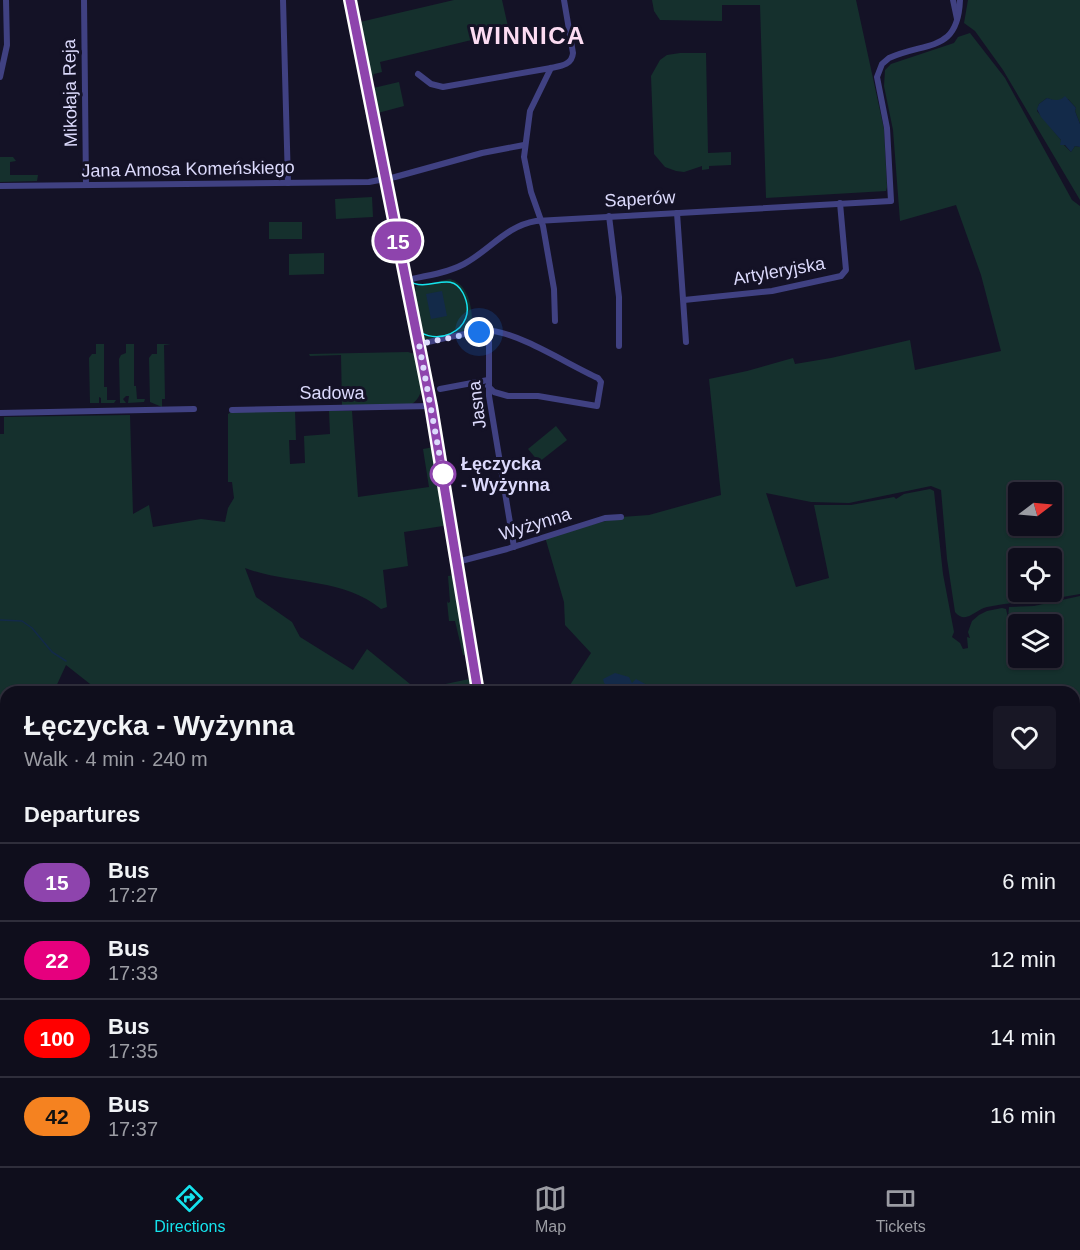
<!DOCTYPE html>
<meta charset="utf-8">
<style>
:root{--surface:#0f0e1c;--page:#181725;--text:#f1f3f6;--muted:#9b9ca3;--line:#2f2e3b;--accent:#15e3ed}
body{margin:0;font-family:Arial,sans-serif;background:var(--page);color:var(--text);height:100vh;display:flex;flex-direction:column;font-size:22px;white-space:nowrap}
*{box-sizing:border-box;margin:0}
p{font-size:20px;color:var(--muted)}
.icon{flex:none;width:33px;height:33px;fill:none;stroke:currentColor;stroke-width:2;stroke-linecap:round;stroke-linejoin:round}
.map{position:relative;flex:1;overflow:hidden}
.sheet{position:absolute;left:0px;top:686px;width:1080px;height:482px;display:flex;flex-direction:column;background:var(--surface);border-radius:18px 18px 0 0;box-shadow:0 2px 4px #0004,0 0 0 2px var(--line)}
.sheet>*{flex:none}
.badge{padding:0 12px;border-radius:20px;font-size:21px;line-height:39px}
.needle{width:39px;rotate:74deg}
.fabs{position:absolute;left:1008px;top:482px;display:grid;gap:12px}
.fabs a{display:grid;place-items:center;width:54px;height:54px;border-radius:6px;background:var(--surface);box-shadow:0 2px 4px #0004,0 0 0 2px var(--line);font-size:30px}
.you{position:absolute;width:30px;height:30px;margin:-15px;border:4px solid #fff;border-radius:50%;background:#1a73e8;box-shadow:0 0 0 9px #1a73e833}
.map>.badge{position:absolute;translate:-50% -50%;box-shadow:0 0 0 3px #fff}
h2{padding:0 24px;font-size:22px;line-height:54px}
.round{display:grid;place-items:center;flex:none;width:63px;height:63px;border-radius:6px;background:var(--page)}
.overview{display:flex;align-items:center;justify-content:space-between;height:102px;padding:0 24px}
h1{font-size:28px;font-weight:800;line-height:45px}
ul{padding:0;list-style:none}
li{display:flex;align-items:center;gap:18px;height:78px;padding:0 24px;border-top:2px solid var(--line)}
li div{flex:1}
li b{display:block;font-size:22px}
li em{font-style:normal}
li .badge{min-width:66px;font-weight:700;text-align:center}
.dock{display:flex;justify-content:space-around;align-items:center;height:84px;border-top:2px solid var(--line);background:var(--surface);font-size:16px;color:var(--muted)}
.dock a{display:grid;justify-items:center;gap:3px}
.dock .current{color:var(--accent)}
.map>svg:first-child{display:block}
.green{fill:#15302d;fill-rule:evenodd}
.water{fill:#132a49}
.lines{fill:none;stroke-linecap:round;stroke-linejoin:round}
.stream{stroke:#132a49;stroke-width:1.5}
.minor{stroke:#404182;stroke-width:6}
.major{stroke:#b869f4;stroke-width:8}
.tram{stroke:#15e3ed;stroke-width:1.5}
.line-casing{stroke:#fff;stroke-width:14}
.line{stroke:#8e44ad;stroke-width:9}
.walk{stroke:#dcdafc;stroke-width:6;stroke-dasharray:0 10.8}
.stop-dot{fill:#fff;stroke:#8e44ad;stroke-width:3}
.labels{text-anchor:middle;stroke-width:6;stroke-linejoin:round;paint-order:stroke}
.street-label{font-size:18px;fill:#dcdafc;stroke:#141226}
.stop-label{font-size:18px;font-weight:bold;fill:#dcdafc;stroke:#141226;text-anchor:start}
.district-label{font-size:24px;font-weight:bold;letter-spacing:1.5px;fill:#fcdcf2;stroke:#141226}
</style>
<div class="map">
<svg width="1080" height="1166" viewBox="0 0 1080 1166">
<rect width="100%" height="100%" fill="#141226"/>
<g class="green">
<polygon points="454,0 502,0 509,31 380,62 382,72 374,74 372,79 365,47 367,43 364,40 360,22"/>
<polygon points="652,0 856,0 884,129 887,187 886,191 766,198 760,5 722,5 722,21 660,20 654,11"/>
<polygon points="968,0 1080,0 1080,124 1075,111 1076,108 1068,99 1055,101 1047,98 1039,104 1037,111 1061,140 1061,142 1071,152 1075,146 1080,147 1080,200 1003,70 975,31 964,23"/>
<path d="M970 33 1005 78 1072 200 1080 206V594C1049 600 1018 601 987 607 974 610 966 625 955 612L947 559 941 490 931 486 849 503 811 502 766 493 796 587 829 578 814 505H851L894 497 896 499 904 494 930 489 934 491 943 574 954 632 952 637 960 643 963 649 968 648 967 637 970 638 968 632 972 621 979 615 987 611 1002 608 1006 609 1008 618 1009 607 1034 606 1080 596V1166H508L514 1161H1074V692L566 691 591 653 565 625 564 602 545 537 621 517 649 515 721 495 709 379 747 371 793 358 795 364 831 358 910 340 915 370 1001 351 981 275 956 205 900 221 893 130 884 86 885 70 891 64 954 43 958 37ZM1018 492H1052V525H1018ZM1018 558H1052V591H1018ZM1018 624H1052V657H1018Z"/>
<polygon points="680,53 706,53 708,153 731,152 731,165 709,166 709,169 702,170 702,166 684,172 676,171 665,167 654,154 651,76 660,60 667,55"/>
<polygon points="399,82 404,106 374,114 369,89"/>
<polygon points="0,157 13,157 16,161 10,162 10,175 38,175 37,181 0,182"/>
<polygon points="372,197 373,217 336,219 335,199"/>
<rect x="269" y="222" width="33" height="17"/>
<polygon points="324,253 324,274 289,275 289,254"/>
<path d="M450 279C468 284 472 306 472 323L463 331 425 340 415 292 416 286Z"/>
<polygon points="96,344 104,344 104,387 107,387 107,400 116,400 114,403 101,403 101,398 99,397 99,403 90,403 89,358 92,354 96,354"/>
<polygon points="126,344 134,344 134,386 136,386 137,399 145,399 144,402 128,403 129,396 126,396 123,399 126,403 120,403 119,359 121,355 126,353"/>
<polygon points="157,344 171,344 164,345 165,399 162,399 162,407 150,402 149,358 152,354 157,354"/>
<path d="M408 352 415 354C419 372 429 392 412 404L342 406 341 355 310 356 309 354Z"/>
<path d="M295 411 296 440H289L290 464 305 463 304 436 330 434 329 411H352L358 497 429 487 423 449 434 447 436 482 446 524 443 526 404 532 408 566 383 570 387 607 381 609C342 577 290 585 245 568L256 597 292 622 300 637 353 670 367 649 410 684 436 686 474 678 476 691H99L66 665 54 691 6 692V744H5L6 697 0 696V434H4V417L130 415 133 514 149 505 153 527 201 519 225 522 228 508 234 498 232 482H228V414L231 412Z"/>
<polygon points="556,426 567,440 539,462 528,449"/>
<polygon points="455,575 468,655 467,656 463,655 455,621 449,621 447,601 448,603 450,602 448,576"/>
</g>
<g class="water">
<path d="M1065 96 1076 108 1075 111 1080 124V147L1075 146 1071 152 1065 145H1060L1061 140 1041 117 1037 109 1039 104 1047 98C1054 100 1059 102 1065 96Z"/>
<polygon points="442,291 447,316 431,319 426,294"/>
<polygon points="615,673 629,677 632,683 636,679 649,686 650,691 614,691 604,683 603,679"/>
</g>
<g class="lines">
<g class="stream">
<polyline points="0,620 22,621 32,628 52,652 66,661"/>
<polyline points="625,1161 629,1166"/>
<polyline points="704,1161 714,1166"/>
<polyline points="282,1166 283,1161"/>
<polyline points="637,1166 640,1161"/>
</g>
<g class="minor">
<polyline points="84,0 86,185"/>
<polyline points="283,0 288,183"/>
<polyline points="350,0 431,406 478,692"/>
<polyline points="953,0 957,19"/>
<polyline points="551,68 530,111 524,157 531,192 543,226 554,289 555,321"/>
<path d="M418 74 431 84 443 87 551 68C561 66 572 65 573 53L564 0"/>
<polyline points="0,77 7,45 6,0"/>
<polyline points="0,186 369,182 395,177 482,153 524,145"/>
<polyline points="677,213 686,342"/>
<polyline points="609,216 619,297 619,346"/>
<path d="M406 280C425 276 447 273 464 264 490 250 506 226 536 221L891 201 887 128 877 77 882 64 889 58C927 41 958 53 960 0"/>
<polyline points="684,300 772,291 841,276 846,270 840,203"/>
<polyline points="486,331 489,342 489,396 514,547"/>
<path d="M419 344C439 340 472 330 492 331 521 334 569 365 598 378L601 382 597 406 538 396H508L494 392 488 386"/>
<polyline points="440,389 488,380"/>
<polyline points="232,410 431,406"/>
<polyline points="0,413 194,409"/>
<polyline points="457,562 507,549 605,518 621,517"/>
<polyline points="6,1103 6,1110"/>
<polyline points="28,1161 30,1166"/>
<polyline points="198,1161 198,1166"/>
<polyline points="122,1166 134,1161"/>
</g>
<g class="major">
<polyline points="0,929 6,929"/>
<polyline points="413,1161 417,1166"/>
</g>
<path class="tram" d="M345 0 409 321C428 353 483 332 463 293 447 262 415 311 397 261"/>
</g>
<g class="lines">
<g class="line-casing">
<polyline id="line" points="350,0 431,406 478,692"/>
</g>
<use href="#line" class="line"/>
<polyline class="walk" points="443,474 419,344 479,332"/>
</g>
<circle class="stop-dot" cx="443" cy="474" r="12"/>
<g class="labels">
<g class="street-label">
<text transform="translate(70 93) rotate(-91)" y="6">Mikołaja Reja</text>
<text transform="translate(188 169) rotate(-1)" y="6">Jana Amosa Komeńskiego</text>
<text transform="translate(640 199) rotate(-3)" y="6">Saperów</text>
<text transform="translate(779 271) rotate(-10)" y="6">Artyleryjska</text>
<text x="332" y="399">Sadowa</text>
<text transform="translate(477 405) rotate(-97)" y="6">Jasna</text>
<text transform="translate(535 524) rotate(-17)" y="6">Wyżynna</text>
</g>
<g class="stop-label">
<text x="461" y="470">Łęczycka<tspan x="461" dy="21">- Wyżynna</tspan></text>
</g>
<g class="district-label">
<text x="528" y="44">WINNICA</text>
</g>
</g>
</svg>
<div class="fabs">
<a><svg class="needle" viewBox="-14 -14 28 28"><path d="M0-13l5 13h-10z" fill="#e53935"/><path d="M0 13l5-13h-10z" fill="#9b9ca3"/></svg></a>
<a><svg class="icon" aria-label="locate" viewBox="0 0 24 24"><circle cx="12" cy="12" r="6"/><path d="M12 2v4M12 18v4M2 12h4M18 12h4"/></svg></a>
<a><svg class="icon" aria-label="layers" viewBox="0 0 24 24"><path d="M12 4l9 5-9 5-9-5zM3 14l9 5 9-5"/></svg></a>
</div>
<div class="you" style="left:479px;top:332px"></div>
<b class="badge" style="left:398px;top:241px;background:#8e44ad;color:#fff">15</b>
<section class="sheet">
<div class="overview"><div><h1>Łęczycka - Wyżynna</h1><p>Walk · 4 min · 240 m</p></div><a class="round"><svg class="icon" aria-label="heart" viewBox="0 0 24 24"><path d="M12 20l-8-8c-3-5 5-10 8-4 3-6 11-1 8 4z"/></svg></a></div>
<h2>Departures</h2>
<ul>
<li><span class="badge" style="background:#8e44ad;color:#fff">15</span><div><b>Bus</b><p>17:27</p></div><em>6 min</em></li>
<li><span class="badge" style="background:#e6007e;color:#fff">22</span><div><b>Bus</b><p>17:33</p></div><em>12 min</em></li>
<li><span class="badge" style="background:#f00;color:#fff">100</span><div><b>Bus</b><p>17:35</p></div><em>14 min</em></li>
<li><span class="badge" style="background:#f58220;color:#111">42</span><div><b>Bus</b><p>17:37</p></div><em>16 min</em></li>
</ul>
</section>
</div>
<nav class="dock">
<a class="current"><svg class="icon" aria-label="directions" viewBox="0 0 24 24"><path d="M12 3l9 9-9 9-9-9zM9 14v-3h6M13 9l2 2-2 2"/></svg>Directions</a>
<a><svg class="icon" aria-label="map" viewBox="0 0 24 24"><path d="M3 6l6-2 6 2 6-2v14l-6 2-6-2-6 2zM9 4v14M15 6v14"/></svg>Map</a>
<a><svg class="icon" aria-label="tickets" viewBox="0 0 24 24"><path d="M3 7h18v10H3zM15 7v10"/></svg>Tickets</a>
</nav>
